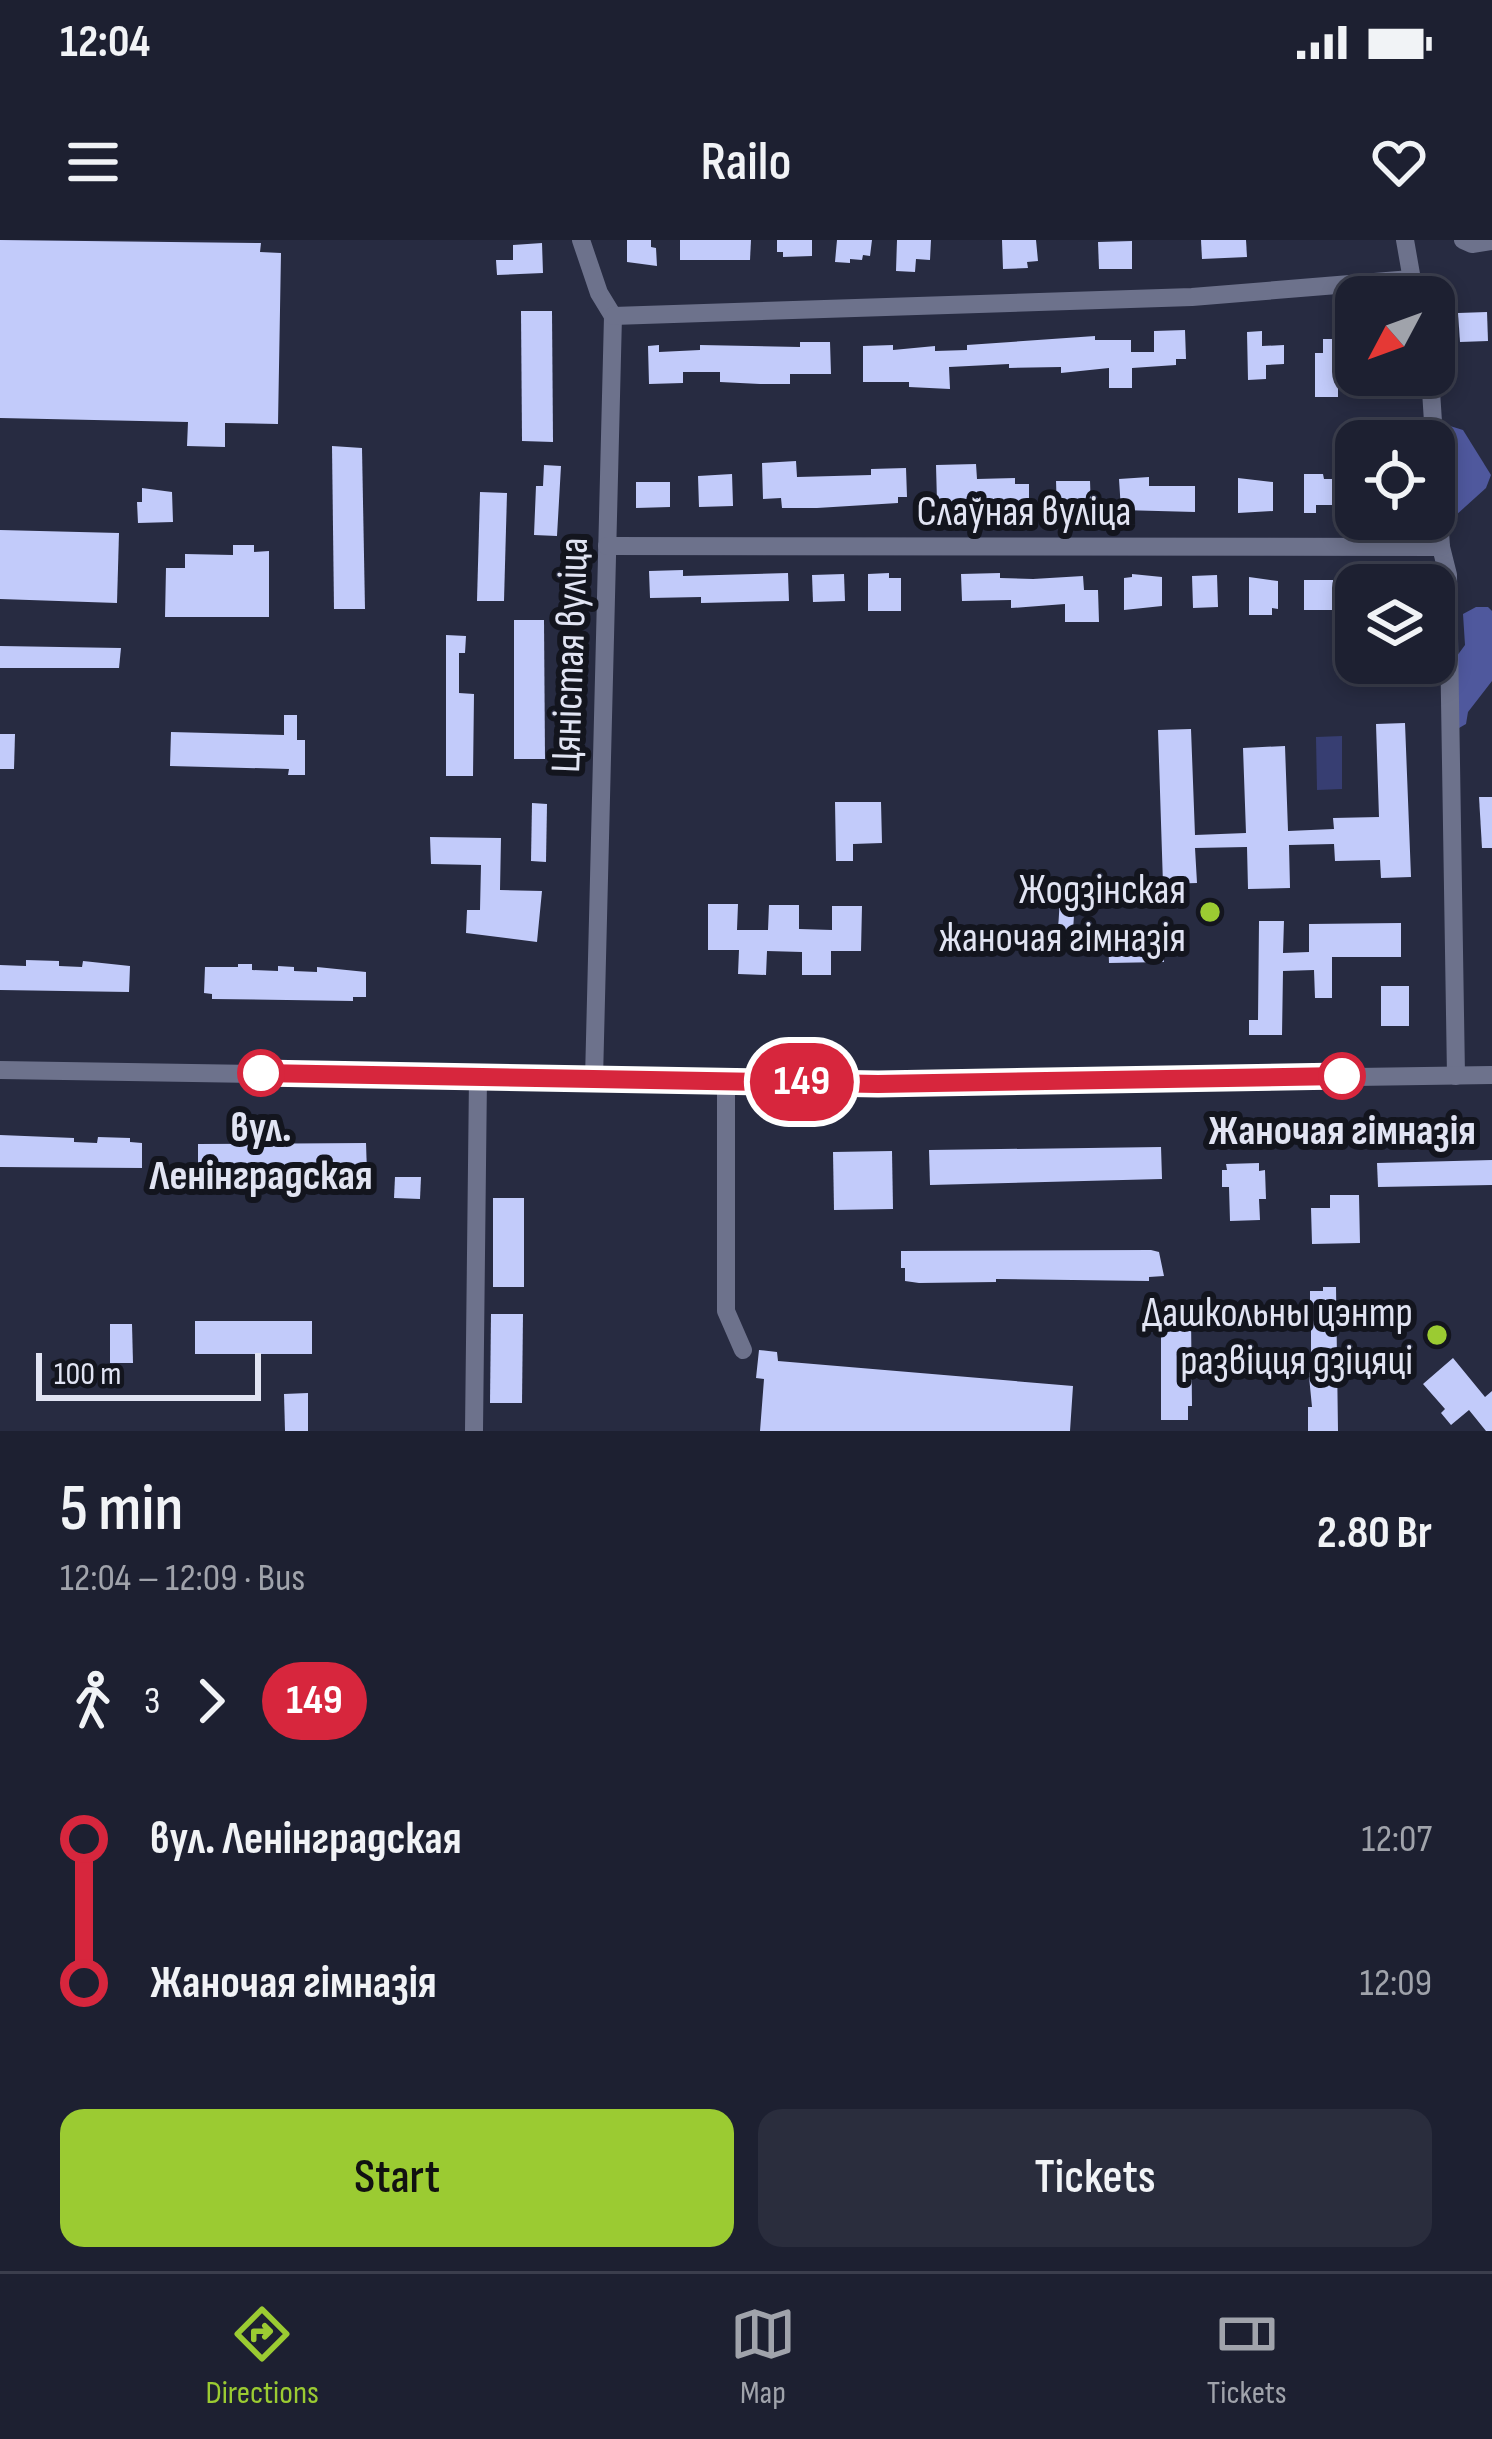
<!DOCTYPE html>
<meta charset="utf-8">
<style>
:root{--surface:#1d2031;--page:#2a2d3d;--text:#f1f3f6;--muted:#a0a3ab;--line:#3b3e4d;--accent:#9bcb32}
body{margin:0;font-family:"Sofia Sans Condensed",sans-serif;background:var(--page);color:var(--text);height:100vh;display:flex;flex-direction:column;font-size:45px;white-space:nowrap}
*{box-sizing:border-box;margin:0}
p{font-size:39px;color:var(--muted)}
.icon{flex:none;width:66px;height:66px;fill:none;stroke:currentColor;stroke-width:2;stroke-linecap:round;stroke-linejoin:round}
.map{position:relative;height:1191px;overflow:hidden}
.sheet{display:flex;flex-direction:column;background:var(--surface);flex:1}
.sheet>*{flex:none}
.badge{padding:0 24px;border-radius:39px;font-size:42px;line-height:78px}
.needle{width:78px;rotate:229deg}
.controls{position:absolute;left:1335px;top:36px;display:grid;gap:24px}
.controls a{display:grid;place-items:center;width:120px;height:120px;border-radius:24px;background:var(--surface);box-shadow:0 6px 18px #0003,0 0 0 3px var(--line);font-size:60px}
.scale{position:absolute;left:36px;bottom:30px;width:225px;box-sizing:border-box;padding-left:12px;border:6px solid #e1e4f3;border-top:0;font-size:33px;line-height:42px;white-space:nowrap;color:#e1e4f3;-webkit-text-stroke:9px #13151e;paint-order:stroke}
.map>.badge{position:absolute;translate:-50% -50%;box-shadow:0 0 0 6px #fff}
.legs{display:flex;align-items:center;gap:18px;height:132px;padding:0 60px;font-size:39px}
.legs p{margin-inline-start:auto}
.head{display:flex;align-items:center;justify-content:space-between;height:204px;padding:0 60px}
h1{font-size:66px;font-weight:600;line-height:90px}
.primary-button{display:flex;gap:24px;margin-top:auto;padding:24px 60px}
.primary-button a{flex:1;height:138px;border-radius:24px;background:var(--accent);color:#111;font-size:48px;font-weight:600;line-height:138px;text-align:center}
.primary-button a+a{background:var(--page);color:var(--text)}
ul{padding:0 60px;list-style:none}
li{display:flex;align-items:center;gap:42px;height:144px;font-size:45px}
li i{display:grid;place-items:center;width:18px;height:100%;margin:0 15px;background:currentColor}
li i::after{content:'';width:30px;height:30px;margin:-15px;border:9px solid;border-radius:50%;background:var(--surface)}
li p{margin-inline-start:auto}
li:first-child i{background:linear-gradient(#0000 50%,currentColor 0)}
li:last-child i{background:linear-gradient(currentColor 50%,#0000 0)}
.status{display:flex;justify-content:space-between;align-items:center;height:84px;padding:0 60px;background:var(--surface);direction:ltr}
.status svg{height:33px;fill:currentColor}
header{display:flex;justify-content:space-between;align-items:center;height:156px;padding:0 60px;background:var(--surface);font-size:54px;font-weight:600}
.tabs{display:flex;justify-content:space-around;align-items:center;height:168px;border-top:3px solid var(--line);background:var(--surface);font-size:33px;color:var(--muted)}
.tabs a{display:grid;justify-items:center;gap:6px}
.tabs .active{color:var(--accent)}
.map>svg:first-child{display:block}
.green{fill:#373e72}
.forest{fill:#4f589d}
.building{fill:#c2cbfa}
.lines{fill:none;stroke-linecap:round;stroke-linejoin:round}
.minor{stroke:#6d728c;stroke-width:18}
.line-1-casing{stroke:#fff;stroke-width:27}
.line-1{stroke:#d7263d;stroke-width:18}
.poi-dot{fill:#9bcb32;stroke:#13151e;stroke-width:4.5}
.stop-1-dot{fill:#fff;stroke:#d7263d;stroke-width:6}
.labels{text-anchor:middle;stroke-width:12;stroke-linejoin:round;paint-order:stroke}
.street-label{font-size:42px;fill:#e1e4f3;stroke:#13151e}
.poi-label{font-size:42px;fill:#e1e4f3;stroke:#13151e;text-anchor:end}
.stop-label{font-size:42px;font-weight:bold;fill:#e1e4f3;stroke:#13151e}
</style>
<div class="status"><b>12:04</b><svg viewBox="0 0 49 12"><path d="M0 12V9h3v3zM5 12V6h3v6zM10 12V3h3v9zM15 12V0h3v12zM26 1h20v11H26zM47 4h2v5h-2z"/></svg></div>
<header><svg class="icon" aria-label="menu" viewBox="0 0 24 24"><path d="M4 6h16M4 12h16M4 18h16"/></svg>Railo<svg class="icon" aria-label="heart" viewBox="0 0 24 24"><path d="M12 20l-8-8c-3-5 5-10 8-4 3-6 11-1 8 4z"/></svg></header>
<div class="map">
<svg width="1492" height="1191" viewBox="0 0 1492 1191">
<rect width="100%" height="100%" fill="#272b41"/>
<polygon class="green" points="1342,496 1342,549 1317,550 1316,497"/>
<g class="forest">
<polygon points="1450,186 1463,190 1491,235 1486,248 1455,276"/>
<polygon points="1476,367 1488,367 1492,371 1492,441 1468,472 1466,484 1459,488 1454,420 1465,405 1463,374"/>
</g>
<g class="building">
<polygon points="0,0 261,3 260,12 281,13 278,184 225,183 225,207 187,206 188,182 0,178"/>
<polygon points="627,0 651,0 651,7 656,8 657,26 627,22"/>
<polygon points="680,0 751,0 750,20 680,20"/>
<polygon points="777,0 812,0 812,16 783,17 783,12 777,12"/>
<polygon points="837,0 872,0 870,16 863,15 862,20 850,19 850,23 835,22"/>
<polygon points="897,0 931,0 930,20 916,19 915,32 896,31"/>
<polygon points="1002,0 1036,0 1038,21 1027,22 1028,28 1003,29"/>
<polygon points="1201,0 1246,0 1247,17 1202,19"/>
<polygon points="1132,1 1132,29 1099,29 1098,2"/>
<polygon points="542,3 543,33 497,35 496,20 513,20 513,5"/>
<polygon points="521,71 552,71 553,202 522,201"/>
<polygon points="1487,72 1488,101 1460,102 1458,73"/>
<polygon points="1336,87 1348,88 1347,143 1338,142 1338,157 1315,157 1315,113 1323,113 1323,99 1336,99"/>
<polygon points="1185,90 1186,119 1176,119 1176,125 1132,128 1132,148 1109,148 1109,128 1061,133 1061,127 1009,128 1009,124 949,127 950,149 909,147 909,142 863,142 863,106 893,105 893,110 935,106 935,111 967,110 967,105 1095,96 1095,100 1131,100 1131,112 1154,112 1154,91"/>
<polygon points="1262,91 1262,106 1284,105 1284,124 1266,125 1266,139 1248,140 1247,92"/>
<polygon points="800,102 830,102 831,134 790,134 790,144 760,144 720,142 720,132 683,132 683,143 649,144 648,106 659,105 659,112 700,110 700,105 800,107"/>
<polygon points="332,206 362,208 365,369 334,369"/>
<polygon points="796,221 797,237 871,235 871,229 906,228 907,257 898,257 898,263 817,268 782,268 781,258 763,259 762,223"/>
<polygon points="976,224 977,239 1015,238 1015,244 1029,244 1029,270 957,269 957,262 937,262 936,225"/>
<polygon points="544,225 561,226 557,296 534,295 536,246 543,246"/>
<polygon points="732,234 733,266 699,267 698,236"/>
<polygon points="1304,234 1323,234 1324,239 1334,239 1334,265 1316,265 1316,273 1304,273"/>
<polygon points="1149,237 1149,246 1195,246 1195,272 1121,270 1119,239"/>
<polygon points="1238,238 1273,242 1273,271 1238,273"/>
<polygon points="1056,241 1090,241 1091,272 1057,272"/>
<polygon points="636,242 670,242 670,267 636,268"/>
<polygon points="142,248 172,252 173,282 138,283 137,262 142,262"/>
<polygon points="480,252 507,253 504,361 477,361"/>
<polygon points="0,290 119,293 117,363 0,359"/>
<polygon points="233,305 254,305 254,312 269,311 269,377 165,377 166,328 185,328 185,314 233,315"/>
<polygon points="683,330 683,336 788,333 789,361 701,363 701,357 650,358 649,331"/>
<polygon points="889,333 889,338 901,338 901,371 868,371 868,334"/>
<polygon points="1000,333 1000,338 1033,339 1083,336 1084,350 1098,350 1099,382 1065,382 1065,364 1011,368 1011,360 962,361 961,334"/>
<polygon points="844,334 845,361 813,362 812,335"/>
<polygon points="1132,334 1162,337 1162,366 1124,370 1124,338 1132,337"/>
<polygon points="1217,335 1218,367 1193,368 1192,336"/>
<polygon points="1249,337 1278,341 1278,369 1272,368 1272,375 1249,375"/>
<rect x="1304" y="340" width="29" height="30"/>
<polygon points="514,380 544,380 545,519 514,519"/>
<polygon points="446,395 466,396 465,413 459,413 459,453 474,454 473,536 446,536"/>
<polygon points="0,406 121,408 119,428 0,428"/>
<polygon points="284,475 297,475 297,500 305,500 305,535 288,535 289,529 170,526 171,492 284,495"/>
<polygon points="1405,483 1411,637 1381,638 1380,620 1335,621 1334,604 1289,605 1290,648 1248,649 1247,607 1195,608 1197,643 1163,644 1158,490 1191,489 1195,595 1246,593 1243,508 1285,506 1288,591 1334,589 1333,578 1379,577 1376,484"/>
<polygon points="0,494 15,494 14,529 0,529"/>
<polygon points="1479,557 1492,557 1492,608 1482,608"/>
<polygon points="835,562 881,562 882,603 853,604 853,621 836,621"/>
<polygon points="532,563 547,564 546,622 531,621"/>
<polygon points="430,597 501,598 500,650 542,651 537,702 466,693 467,670 480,670 481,625 431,624"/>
<polygon points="1060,659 1075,660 1073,691 1058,689"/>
<polygon points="708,664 738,664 737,690 768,690 769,665 799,665 799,689 832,690 832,666 862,666 861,711 831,711 831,735 802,735 802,712 767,711 766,735 738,734 739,710 708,710"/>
<polygon points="1259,681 1284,681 1283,713 1309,712 1309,684 1401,683 1401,717 1332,717 1332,758 1315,758 1314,730 1283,731 1282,795 1249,795 1249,780 1258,780"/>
<polygon points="1163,692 1164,722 1109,723 1108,693"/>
<polygon points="26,720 59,721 59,726 82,727 83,721 130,726 129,752 0,750 0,725 26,726"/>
<polygon points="238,724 252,724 252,730 278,731 278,726 294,727 294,731 317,732 317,727 366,732 366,757 353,757 353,761 212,759 212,754 204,753 205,727 238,727"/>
<rect x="1381" y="746" width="28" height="40"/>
<polygon points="0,895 74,898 74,902 97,903 98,897 130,898 130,902 142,903 142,928 0,927"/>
<polygon points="366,903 367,933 198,934 198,904"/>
<polygon points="1161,907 1162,939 930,945 929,910"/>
<polygon points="892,911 893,969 834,970 833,912"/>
<polygon points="1492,920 1492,945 1378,947 1377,923"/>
<polygon points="1259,923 1259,931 1265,930 1266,959 1259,959 1260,980 1230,981 1229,947 1222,947 1222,930 1227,930 1226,924"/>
<polygon points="395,937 421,937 420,959 394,958"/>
<polygon points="1330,955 1359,955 1360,1003 1312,1004 1311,968 1330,968"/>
<rect x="493" y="958" width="31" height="89"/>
<polygon points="1151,1010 1159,1012 1164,1036 1149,1037 1149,1041 996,1039 996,1042 919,1043 905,1041 905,1028 901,1028 901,1011"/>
<polygon points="1323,1047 1336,1047 1338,1191 1308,1191 1308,1167 1312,1167 1307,1116 1311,1116 1311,1089 1307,1089 1306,1064 1310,1064 1310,1051 1323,1051"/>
<polygon points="1161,1065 1188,1065 1191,1077 1192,1166 1188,1166 1188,1180 1161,1180"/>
<polygon points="491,1074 523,1074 522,1163 490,1163"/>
<rect x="195" y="1081" width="117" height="33"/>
<polygon points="110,1084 132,1084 133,1123 110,1123"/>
<polygon points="759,1110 777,1112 778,1121 1073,1146 1070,1191 760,1191 764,1139 756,1138"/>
<polygon points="1453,1118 1485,1157 1492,1151 1492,1191 1486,1191 1469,1170 1451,1185 1441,1173 1445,1169 1423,1144"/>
<polygon points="308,1153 308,1191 285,1191 284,1154"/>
</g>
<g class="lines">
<g class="minor">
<polyline points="581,0 599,53 613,76 594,839"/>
<polyline points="1405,0 1415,57"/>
<polyline points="1463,0 1472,4 1492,1"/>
<polyline points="613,76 1192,57 1411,39"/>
<polyline points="1430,135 1441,307 1448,335 1456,836"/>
<polyline points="607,306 1441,307"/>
<polyline points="0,830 878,844 1492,835"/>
<polyline points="726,841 726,1071 743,1110"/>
<polyline points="474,1191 478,837"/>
</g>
</g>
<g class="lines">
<g class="line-1-casing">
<polyline id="line-1" points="261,833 878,844 1342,836"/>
</g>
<use href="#line-1" class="line-1"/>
</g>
<g class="poi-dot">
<circle cx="1210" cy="672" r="12"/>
<circle cx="1437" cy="1095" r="12"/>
</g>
<g class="stop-1-dot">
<circle cx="261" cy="833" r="21"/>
<circle cx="1342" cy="836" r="21"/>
</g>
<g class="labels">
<g class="street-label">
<text x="1024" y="285">Слаўная вуліца</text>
<text transform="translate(568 415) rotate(-88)" y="15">Цяністая вуліца</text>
</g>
<g class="poi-label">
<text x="1186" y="663">Жодзінская<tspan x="1186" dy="48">жаночая гімназія</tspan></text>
<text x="1413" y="1086">Дашкольны цэнтр<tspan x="1413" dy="48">развіцця дзіцяці</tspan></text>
</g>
<g class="stop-label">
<text x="261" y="901">вул.<tspan x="261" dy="48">Ленінградская</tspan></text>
<text x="1342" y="904">Жаночая гімназія</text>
</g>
</g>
</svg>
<div class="controls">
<a><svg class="needle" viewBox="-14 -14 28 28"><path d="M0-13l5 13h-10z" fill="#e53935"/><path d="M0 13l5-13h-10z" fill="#a0a3ab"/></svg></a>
<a><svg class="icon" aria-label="locate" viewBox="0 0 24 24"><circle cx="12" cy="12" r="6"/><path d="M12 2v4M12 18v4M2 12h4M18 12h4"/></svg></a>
<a><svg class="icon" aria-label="layers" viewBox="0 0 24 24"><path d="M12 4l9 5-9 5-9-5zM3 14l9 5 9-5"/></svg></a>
</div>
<div class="scale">100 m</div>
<b class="badge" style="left:802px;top:842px;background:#d7263d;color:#fff">149</b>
</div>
<section class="sheet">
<div class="head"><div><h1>5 min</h1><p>12:04 – 12:09 · Bus</p></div><b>2.80 Br</b></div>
<div class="legs"><svg class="icon" aria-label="walk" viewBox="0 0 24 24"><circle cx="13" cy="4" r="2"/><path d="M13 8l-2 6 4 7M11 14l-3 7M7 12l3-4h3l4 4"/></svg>3<svg class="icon" aria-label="forward" viewBox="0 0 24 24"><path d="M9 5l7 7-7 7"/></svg><b class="badge" style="background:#d7263d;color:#fff">149</b></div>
<ul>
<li><i style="color:#d7263d"></i><b>вул. Ленінградская</b><p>12:07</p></li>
<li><i style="color:#d7263d"></i><b>Жаночая гімназія</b><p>12:09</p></li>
</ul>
<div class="primary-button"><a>Start</a><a>Tickets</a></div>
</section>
<nav class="tabs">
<a class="active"><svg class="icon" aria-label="directions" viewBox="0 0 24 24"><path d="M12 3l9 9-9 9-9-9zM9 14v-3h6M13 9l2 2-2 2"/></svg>Directions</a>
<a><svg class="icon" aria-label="map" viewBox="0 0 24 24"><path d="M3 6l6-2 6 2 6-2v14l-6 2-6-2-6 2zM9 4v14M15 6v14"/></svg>Map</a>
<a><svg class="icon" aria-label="tickets" viewBox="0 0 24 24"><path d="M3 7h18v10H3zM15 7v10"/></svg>Tickets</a>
</nav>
